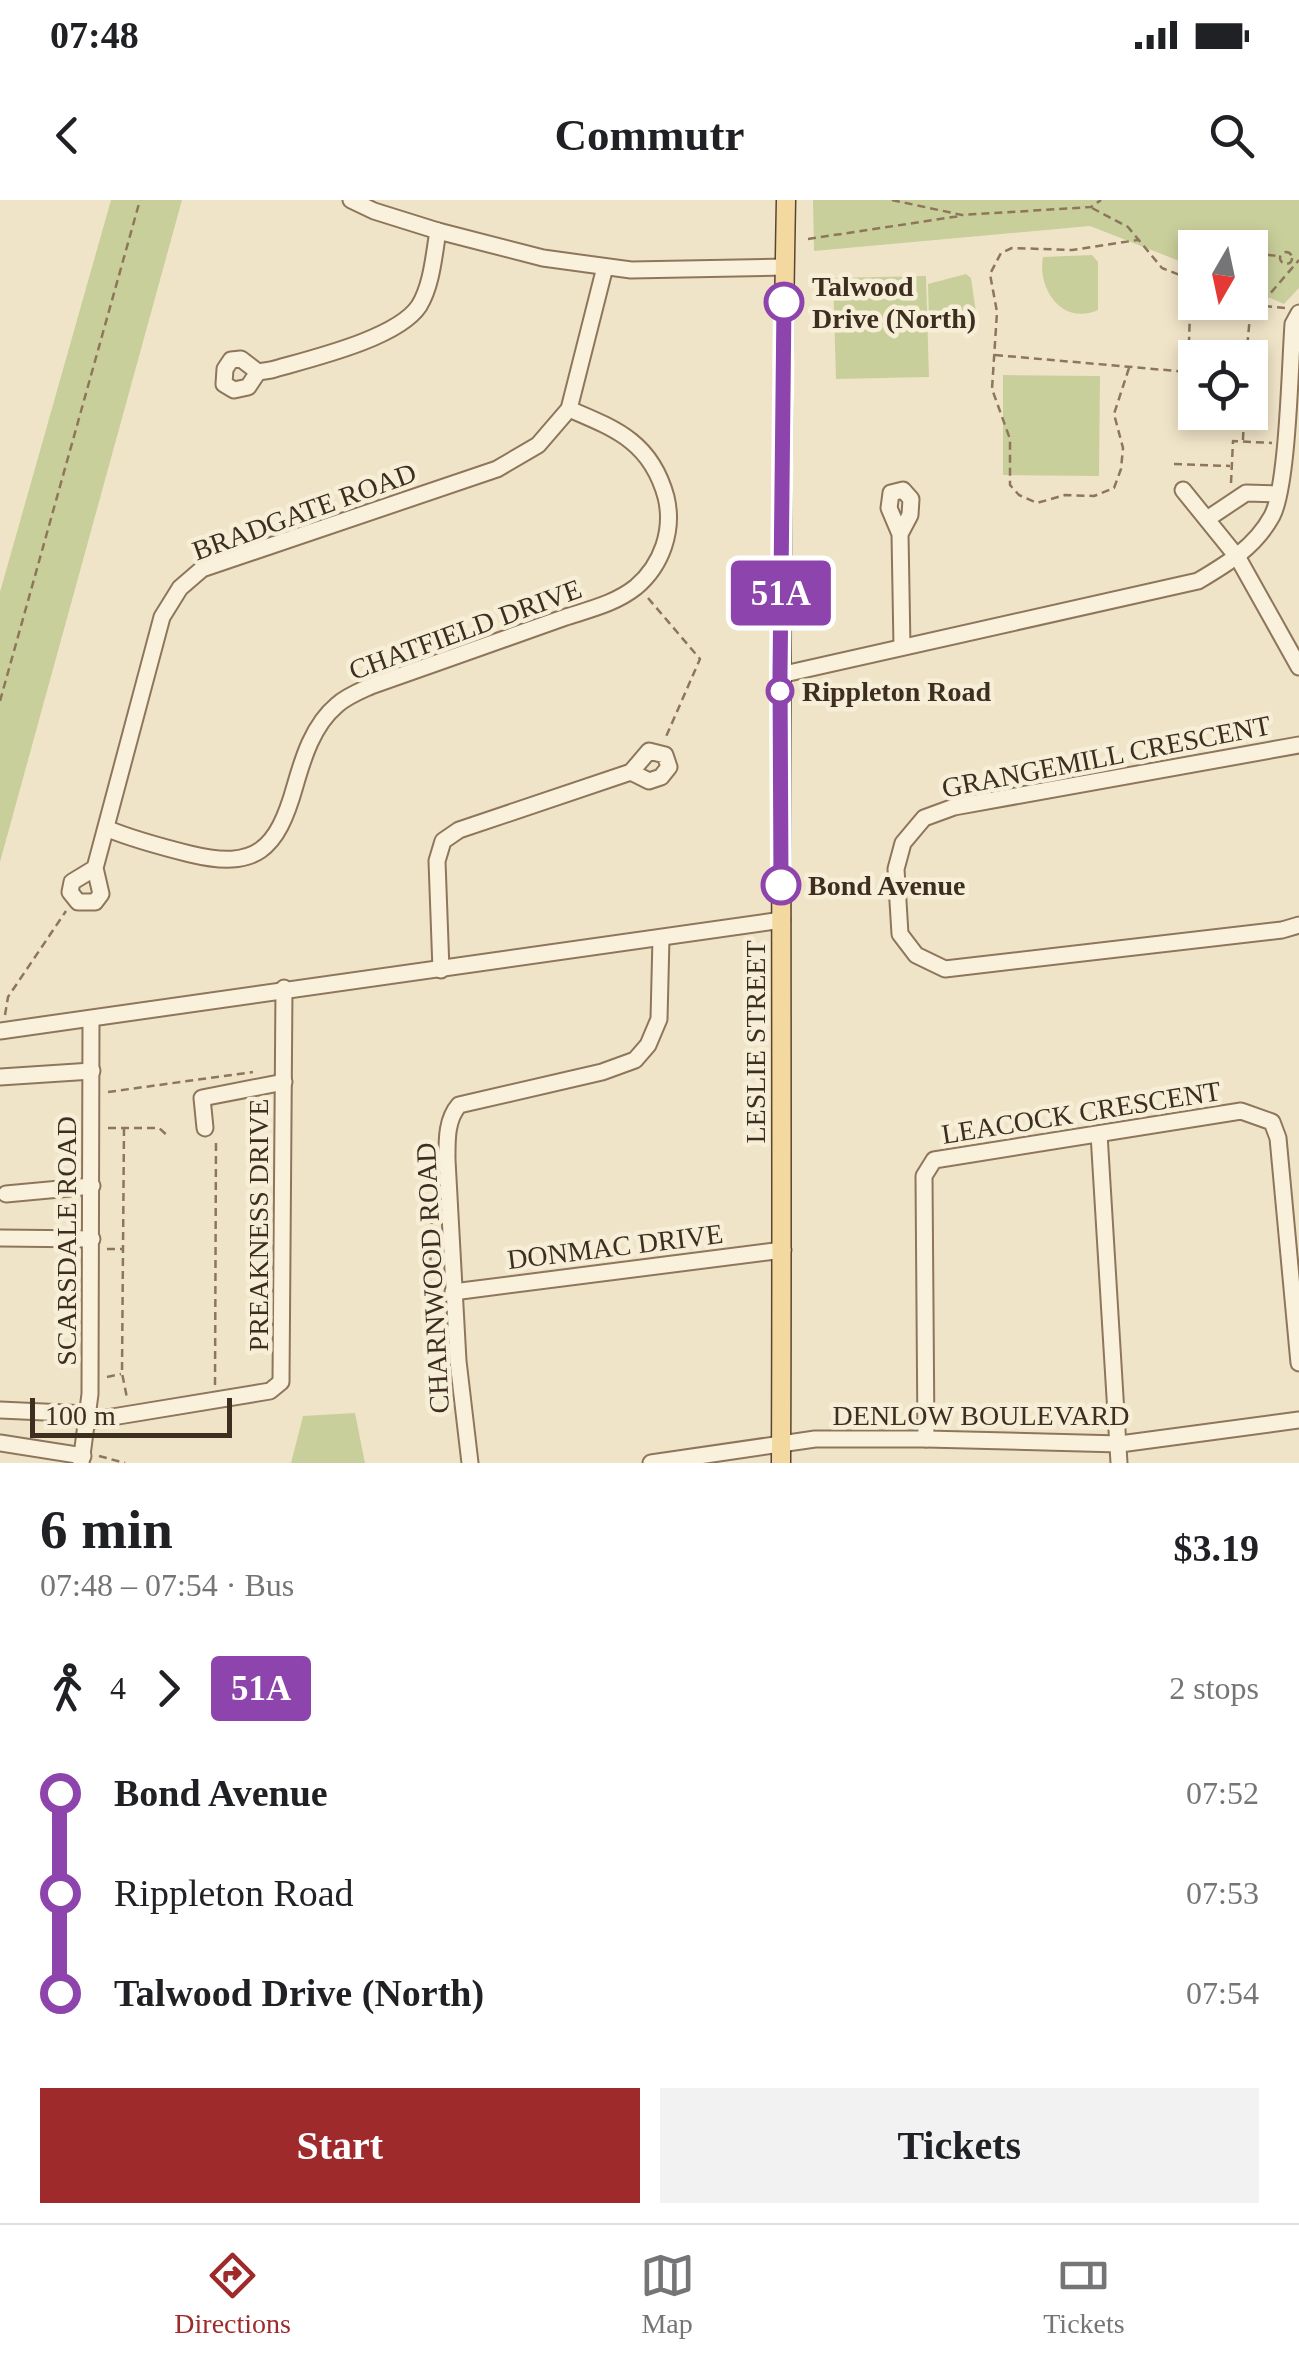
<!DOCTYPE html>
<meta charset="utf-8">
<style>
:root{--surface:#fff;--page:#f2f2f2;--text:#202124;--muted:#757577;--line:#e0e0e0;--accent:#9e2a2b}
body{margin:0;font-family:Georgia,serif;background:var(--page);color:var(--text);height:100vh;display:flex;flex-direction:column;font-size:38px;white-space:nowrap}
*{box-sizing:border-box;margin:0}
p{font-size:32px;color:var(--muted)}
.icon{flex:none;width:55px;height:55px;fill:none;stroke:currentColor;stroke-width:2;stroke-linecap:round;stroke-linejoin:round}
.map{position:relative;height:1263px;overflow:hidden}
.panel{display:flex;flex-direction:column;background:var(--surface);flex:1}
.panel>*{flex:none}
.badge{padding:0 20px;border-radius:8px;font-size:35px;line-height:65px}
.needle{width:65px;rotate:189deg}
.controls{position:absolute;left:1178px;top:30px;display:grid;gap:20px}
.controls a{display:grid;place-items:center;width:90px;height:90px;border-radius:0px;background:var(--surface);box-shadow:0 5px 15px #0003;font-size:50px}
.scale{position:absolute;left:30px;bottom:25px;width:202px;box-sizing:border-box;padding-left:10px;border:5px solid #3d2e20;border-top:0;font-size:28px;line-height:35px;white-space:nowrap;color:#3d2e20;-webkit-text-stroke:8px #f7eed8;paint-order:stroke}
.map>.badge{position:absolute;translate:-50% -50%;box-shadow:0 0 0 5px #fff}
.legs{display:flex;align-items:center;gap:15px;height:110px;padding:0 40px;font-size:32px}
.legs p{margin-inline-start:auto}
.summary{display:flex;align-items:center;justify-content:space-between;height:170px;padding:0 40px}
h1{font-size:55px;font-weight:700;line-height:75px}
.action{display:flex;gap:20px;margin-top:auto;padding:20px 40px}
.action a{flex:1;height:115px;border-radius:0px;background:var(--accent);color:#fff;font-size:40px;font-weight:700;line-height:115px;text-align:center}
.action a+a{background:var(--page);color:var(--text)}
ul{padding:0 40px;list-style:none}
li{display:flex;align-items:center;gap:35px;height:100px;font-size:38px}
li i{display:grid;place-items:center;width:15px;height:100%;margin:0 12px;background:currentColor}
li i::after{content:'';width:25px;height:25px;margin:-12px;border:8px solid;border-radius:50%;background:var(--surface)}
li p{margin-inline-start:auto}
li:first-child i{background:linear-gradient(#0000 50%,currentColor 0)}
li:last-child i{background:linear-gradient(currentColor 50%,#0000 0)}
.status{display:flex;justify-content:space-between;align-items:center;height:70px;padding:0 50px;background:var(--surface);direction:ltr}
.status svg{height:28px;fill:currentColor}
header{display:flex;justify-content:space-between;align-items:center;height:130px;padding:0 40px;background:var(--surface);font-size:45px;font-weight:700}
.tab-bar{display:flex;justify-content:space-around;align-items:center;height:140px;border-top:2px solid var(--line);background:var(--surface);font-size:28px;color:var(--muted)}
.tab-bar a{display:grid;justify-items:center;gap:5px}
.tab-bar .on{color:var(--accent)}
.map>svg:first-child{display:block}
.green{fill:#c9cf9b}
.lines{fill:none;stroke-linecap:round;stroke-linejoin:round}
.minor-casing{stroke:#8d765c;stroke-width:19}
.major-casing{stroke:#5b4430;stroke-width:21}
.path{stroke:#8d765c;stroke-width:2.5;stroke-dasharray:8 5;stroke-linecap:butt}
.minor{stroke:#faf1dc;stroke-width:15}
.major{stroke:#f3d9a0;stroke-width:18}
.line-1-casing{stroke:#fff;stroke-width:22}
.line-1{stroke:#8e44ad;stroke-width:15}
.stop-1-dot{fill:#fff;stroke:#8e44ad;stroke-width:5}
.labels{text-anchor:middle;stroke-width:9;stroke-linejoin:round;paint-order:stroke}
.stop-label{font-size:28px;font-weight:bold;fill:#3d2e20;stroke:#f7eed8;text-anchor:start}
.street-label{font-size:28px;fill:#3d2e20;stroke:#f7eed8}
</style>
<div class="status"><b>07:48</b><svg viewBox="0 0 49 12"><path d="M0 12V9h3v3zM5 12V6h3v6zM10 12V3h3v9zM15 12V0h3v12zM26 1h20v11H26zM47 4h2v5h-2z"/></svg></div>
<header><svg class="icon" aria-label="back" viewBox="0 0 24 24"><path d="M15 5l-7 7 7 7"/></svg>Commutr<svg class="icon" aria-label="search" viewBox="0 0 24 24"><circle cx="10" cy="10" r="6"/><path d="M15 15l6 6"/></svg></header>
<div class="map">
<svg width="1299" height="1263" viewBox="0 0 1299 1263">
<rect width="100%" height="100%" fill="#f0e4c8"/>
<g class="green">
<polygon points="111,0 182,0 0,662 0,392"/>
<polygon points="813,0 1299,0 1299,88 1284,104 1250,89 1250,48 1195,48 1195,77 1191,78 1182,62 1090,26 814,51"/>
<path d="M1092 55 1098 62V110C1062 126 1037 89 1043 57Z"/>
<polygon points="966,74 971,78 976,112 972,118 929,120 928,84"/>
<polygon points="926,76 929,177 836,179 833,78"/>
<polygon points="1003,175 1100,176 1099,276 1003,275"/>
<polygon points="355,1213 365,1263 291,1263 303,1216"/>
</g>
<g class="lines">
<g class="minor-casing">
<g id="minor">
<polyline points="351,0 374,11 438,31 543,58 631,70 785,67"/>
<path d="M258 172 248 187 234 190 224 184 225 169 231 160 241 159 258 172 271 170C309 159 397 139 419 106 432 85 434 54 438 31"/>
<polyline points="1183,290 1238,358 1299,467"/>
<polyline points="1207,319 1246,293 1278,294"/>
<polyline points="900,334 889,308 891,293 903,290 911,299 910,315 900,334 902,447"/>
<path d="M780 475 1198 381C1227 364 1255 347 1272 316 1288 286 1290 164 1293 124L1299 113"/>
<polyline points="1299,545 954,607 924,618 903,643 896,669 900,734 916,755 945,769 1282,730 1299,725"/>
<path d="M108 629C135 640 162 647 190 654 256 670 277 650 295 586 303 558 313 525 337 505 347 496 360 491 371 486 436 463 502 440 566 417 591 409 616 403 636 387 662 365 674 330 666 297 651 242 616 229 569 209"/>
<polyline points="95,668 101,694 95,702 78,702 70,692 72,682 95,668 162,417 180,388 202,369 497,269 538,245 569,209 605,67"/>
<polyline points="441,770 437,661 443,641 459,630 631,572 649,581 661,577 669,567 665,555 649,551 631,572"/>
<polyline points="0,831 782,720"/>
<polyline points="0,877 92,871"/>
<polyline points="205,928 202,898 284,882"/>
<polyline points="1099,934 1119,1263"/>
<polyline points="6,994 92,986"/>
<polyline points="0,1038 92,1039"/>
<polyline points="453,1092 783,1050"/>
<polyline points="0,1210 88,1214"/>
<polyline points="88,1221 270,1191 281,1182 284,788"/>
<polyline points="926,1239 924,976 934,960 1241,911 1272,922 1278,938 1299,1163"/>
<polyline points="0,1243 83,1256"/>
<polyline points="81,1263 90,1194 91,820"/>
<path d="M470 1263 458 1161 447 960C447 941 446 920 459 905L602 872 635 860 648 845 659 819 661 738"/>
<polyline points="651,1263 815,1239 926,1239 1120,1244 1299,1220"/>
</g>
</g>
<g class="major-casing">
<path id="major" d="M781 1263C783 842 778 421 786 0"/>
</g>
<g class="path">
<polyline points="892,0 962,15 1091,7 1101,0"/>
<polyline points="1092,8 1128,27 1162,68 1195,81"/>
<polyline points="808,39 960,16"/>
<circle cx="1286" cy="58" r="6"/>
<polyline points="1261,105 1251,105 1252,80 1261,72 1268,55 1280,56"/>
<polyline points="1285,108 1263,106 1262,103 1299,60"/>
<polyline points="995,155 1188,172 1191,80"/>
<polyline points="1246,158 1251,106"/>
<polyline points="1129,168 1114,214 1123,248 1121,269 1114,288 1094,296 1065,295 1037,303 1019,295 1010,285 1010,239 992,189 997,112 990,74 1001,53 1012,48 1072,50 1138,40"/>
<polyline points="1243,240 1244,212"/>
<polyline points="1174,264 1230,266"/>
<polyline points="1231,283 1233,241 1272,243"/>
<polyline points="648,398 700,459 665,539"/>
<polyline points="0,501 140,0"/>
<polyline points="5,815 8,797 66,711"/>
<polyline points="108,892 253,872"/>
<polyline points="108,928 159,928 168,936"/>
<polyline points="124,928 122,1173 127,1198"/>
<polyline points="435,1005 432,1006 430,1076 441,1163"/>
<polyline points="107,1049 124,1049"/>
<polyline points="107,1177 121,1174"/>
<polyline points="215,1185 216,938"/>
<polyline points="99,1256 125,1263"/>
</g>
<use href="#minor" class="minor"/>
<use href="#major" class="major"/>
</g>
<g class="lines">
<g class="line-1-casing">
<polyline id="line-1" points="781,685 780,475 784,102"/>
</g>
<use href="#line-1" class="line-1"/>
</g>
<g class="stop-1-dot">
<circle cx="784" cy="102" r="18"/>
<circle cx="780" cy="491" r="12"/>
<circle cx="781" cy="685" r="18"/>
</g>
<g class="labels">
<g class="stop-label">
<text x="812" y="96">Talwood<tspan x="812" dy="32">Drive (North)</tspan></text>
<text x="802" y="501">Rippleton Road</text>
<text x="808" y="695">Bond Avenue</text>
</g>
<g class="street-label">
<text transform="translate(304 311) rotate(-20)" y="10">BRADGATE ROAD</text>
<text transform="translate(465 429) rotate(-20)" y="10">CHATFIELD DRIVE</text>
<text transform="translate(1106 556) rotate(-11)" y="10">GRANGEMILL CRESCENT</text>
<text transform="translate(755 842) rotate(-90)" y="10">LESLIE STREET</text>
<text transform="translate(1081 912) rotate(-9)" y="10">LEACOCK CRESCENT</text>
<text transform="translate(258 1025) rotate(-90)" y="10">PREAKNESS DRIVE</text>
<text transform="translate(66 1041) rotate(-90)" y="10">SCARSDALE ROAD</text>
<text transform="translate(615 1046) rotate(-7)" y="10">DONMAC DRIVE</text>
<text transform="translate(432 1078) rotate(-93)" y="10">CHARNWOOD ROAD</text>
<text x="981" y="1225">DENLOW BOULEVARD</text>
</g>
</g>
</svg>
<div class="controls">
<a><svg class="needle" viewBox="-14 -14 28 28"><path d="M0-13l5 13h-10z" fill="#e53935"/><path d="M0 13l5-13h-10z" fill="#757577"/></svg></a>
<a><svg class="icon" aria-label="locate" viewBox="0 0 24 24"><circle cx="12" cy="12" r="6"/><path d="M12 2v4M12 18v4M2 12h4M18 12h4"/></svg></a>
</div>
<div class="scale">100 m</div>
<b class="badge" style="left:781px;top:393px;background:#8e44ad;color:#fff">51A</b>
</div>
<section class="panel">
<div class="summary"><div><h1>6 min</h1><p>07:48 – 07:54 · Bus</p></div><b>$3.19</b></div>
<div class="legs"><svg class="icon" aria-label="walk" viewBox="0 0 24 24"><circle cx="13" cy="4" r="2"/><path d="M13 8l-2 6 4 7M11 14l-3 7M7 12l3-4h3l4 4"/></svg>4<svg class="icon" aria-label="forward" viewBox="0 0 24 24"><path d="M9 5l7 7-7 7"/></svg><b class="badge" style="background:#8e44ad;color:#fff">51A</b><p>2 stops</p></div>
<ul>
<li><i style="color:#8e44ad"></i><b>Bond Avenue</b><p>07:52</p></li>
<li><i style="color:#8e44ad"></i><span>Rippleton Road</span><p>07:53</p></li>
<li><i style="color:#8e44ad"></i><b>Talwood Drive (North)</b><p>07:54</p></li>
</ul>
<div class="action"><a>Start</a><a>Tickets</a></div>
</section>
<nav class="tab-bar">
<a class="on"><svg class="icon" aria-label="directions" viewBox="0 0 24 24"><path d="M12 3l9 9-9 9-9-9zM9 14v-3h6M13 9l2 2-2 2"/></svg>Directions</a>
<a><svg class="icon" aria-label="map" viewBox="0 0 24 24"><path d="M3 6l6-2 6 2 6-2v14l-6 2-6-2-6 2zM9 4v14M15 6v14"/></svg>Map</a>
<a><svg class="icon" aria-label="tickets" viewBox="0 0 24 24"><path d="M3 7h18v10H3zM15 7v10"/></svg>Tickets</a>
</nav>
